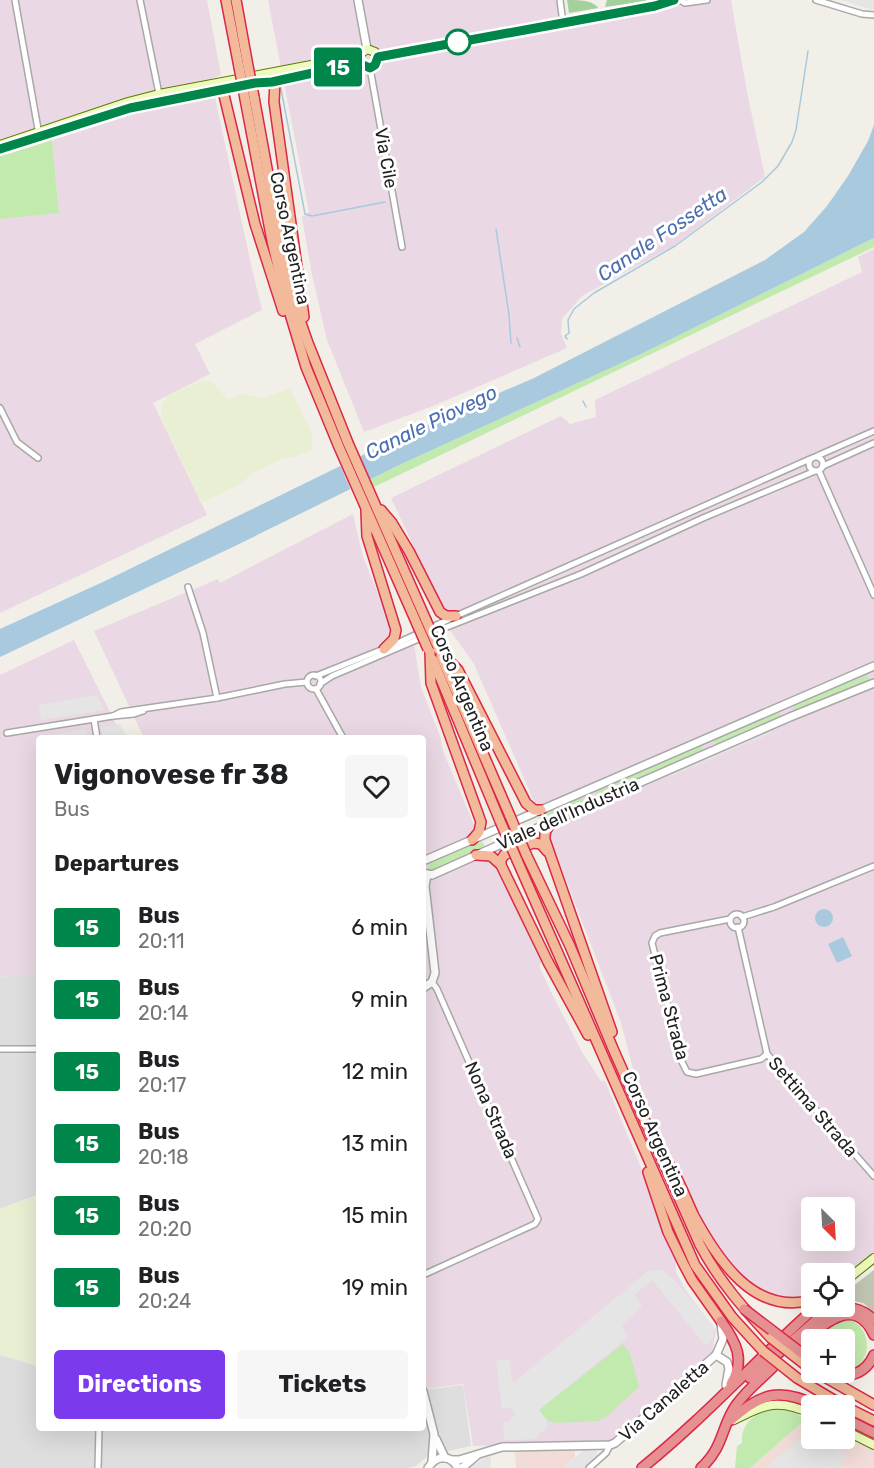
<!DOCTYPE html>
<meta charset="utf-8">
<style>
:root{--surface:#fff;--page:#f6f6f6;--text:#202124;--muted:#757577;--accent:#7c3aed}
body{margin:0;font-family:Rubik,sans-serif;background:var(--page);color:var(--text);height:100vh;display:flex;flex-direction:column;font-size:22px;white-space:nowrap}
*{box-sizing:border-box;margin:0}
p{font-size:20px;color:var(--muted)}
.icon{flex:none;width:33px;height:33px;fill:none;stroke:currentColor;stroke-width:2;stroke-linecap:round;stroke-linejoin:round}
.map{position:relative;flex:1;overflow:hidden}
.panel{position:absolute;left:36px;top:735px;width:390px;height:696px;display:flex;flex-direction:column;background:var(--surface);border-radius:6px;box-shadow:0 6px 24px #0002}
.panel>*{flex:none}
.badge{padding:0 12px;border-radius:4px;font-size:21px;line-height:39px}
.needle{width:39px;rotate:156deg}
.tools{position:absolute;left:801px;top:1197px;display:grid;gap:12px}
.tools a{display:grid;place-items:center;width:54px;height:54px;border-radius:6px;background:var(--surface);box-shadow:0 6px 24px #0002;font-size:30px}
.map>.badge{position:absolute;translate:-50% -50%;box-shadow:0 0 0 3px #fff}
h2{padding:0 18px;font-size:22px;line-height:54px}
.round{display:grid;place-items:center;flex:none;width:63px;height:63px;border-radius:6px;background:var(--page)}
.headline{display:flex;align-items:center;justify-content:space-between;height:102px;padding:0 18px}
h1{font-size:28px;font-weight:700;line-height:45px}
.cta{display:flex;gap:12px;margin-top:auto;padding:12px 18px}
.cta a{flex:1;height:69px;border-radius:6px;background:var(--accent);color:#fff;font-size:24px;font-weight:700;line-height:69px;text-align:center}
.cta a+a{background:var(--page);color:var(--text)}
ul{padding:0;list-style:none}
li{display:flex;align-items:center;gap:18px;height:72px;padding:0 18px}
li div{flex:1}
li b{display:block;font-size:22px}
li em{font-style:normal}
li .badge{min-width:66px;font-weight:700;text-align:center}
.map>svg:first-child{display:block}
.residential{fill:#dfdede}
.commercial{fill:#f1dcd7}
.industrial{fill:#ead9e4;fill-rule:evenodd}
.construction{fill:#c3c6b2}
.farmland{fill:#e9efd3}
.grass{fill:#c2eaae}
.forest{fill:#a3d09c}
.parking{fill:#e5e5e5}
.water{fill:#a8c9de}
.pier{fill:#fff}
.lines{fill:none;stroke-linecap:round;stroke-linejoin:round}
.stream{stroke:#a8c9de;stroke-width:1.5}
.minor-casing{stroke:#a8a8a8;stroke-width:8}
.tertiary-casing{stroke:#a8a8a8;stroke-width:10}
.secondary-casing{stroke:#5b7a05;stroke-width:10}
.trunk-casing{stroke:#db2849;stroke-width:12}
.motorway-casing{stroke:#db2849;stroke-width:12}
.minor{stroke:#fff;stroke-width:5}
.tertiary{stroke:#fff;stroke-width:7}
.secondary{stroke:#edfabd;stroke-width:8}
.trunk{stroke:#f2ba9a;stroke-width:9}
.motorway{stroke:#e79092;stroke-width:9}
.trunk-bridge-casing{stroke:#db2849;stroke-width:12;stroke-linecap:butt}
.motorway-bridge-casing{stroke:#db2849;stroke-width:12;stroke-linecap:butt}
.trunk-bridge{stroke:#f2ba9a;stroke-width:9}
.motorway-bridge{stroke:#e79092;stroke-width:9}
.line-casing{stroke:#fff;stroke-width:14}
.line{stroke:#00854a;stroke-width:9}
.stop-dot{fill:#fff;stroke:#00854a;stroke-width:3}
.labels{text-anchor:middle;stroke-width:6;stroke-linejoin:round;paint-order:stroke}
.street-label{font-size:18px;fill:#212121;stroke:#fff}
.water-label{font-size:20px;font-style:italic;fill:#4c6eb1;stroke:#fff}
</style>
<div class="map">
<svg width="874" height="1468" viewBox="0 0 874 1468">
<rect width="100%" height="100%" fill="#f1efe7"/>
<g class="residential">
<polygon points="39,973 39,1194 0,1209 0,977"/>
<polygon points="0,1355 39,1366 39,1428 423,1428 423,1390 463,1385 471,1446 429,1455 416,1466 407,1468 0,1468"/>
</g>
<g class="commercial">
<polygon points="810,1421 812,1438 845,1437 874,1450 874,1468 750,1468 799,1425"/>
<polygon points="575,1450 575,1457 563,1468 516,1468 515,1451"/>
</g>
<g class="industrial">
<polygon points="0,0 207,0 221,75 211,79 252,269 262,310 195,344 210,374 153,403 207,515 0,613 0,219 59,212 51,129 0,142"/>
<polygon points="268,0 556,0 560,29 704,0 731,0 747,92 765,177 675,245 582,296 562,319 561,334 567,348 433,406 364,432 327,340 311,270 302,217 309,212"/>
<path d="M874 249V1253L845 1277 844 1274H812L811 1296 804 1299 773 1298 737 1275 700 1220 691 1203 631 1072 633 1069 621 1023 550 838 474 664 450 630 443 609 391 498 561 416 570 424 596 417 595 400 862 272 858 257ZM812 1208H844V1240H812Z"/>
<polygon points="353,514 363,557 389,620 403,649 414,644 421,687 441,739 443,751 474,825 544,960 539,966 551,992 582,1052 601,1081 605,1081 655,1201 676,1260 676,1272 685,1289 716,1331 712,1352 614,1439 609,1441 473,1446 463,1384 423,1389 423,738 144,738 94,631 218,579 220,583"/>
<polygon points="74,640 123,738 39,738 39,973 0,977 0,675"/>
</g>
<polygon class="construction" points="874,1270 874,1312 863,1303 845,1299 844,1293"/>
<g class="farmland">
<polygon points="200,381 212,381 228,400 240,394 263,398 290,389 312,434 312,449 295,457 281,459 253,473 240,484 202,503 161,418 162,404 168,396"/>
<polygon points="39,1194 39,1366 0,1355 0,1209"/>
</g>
<g class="grass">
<polygon points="52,139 59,213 0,219 0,154"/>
<polygon points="874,238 874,247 374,487 370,479 395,467 641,354"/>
<polygon points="867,675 870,681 796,711 793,709 793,705"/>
<polygon points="777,711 780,714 780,718 717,745 714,742 715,739"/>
<polygon points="700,745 703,747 702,751 599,797 596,794 596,791"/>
<polygon points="581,797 584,800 584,803 543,822 539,819 540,815"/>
<polygon points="480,842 484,844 483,849 433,871 429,870 428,867 430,863"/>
<path d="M847 1319C874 1325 874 1369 844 1371V1340H812L811 1354 802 1347 833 1322Z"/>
<polygon points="623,1344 630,1353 639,1387 606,1417 598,1421 556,1423 547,1420 539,1410"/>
<path d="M776 1407 786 1408 810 1421 799 1425 750 1468H735L737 1446 742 1443C741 1421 757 1412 776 1407Z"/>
</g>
<g class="forest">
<path d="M567 0C578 0 593 0 598 8L569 13Z"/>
<polygon points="607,0 646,0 646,1 605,7"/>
</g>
<g class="parking">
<polygon points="841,0 874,0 874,9 873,10"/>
<polygon points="97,695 104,710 41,720 39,705"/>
<polygon points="120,724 126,736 103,738 101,727"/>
<polygon points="87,729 87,735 91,735 92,738 39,738 39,747 37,737"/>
<polygon points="772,731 769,734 672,776 668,776"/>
<polygon points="662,1270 676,1282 714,1327 713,1337 706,1346 652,1280 634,1295 642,1306 622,1325 627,1338 539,1410 547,1420 547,1428 537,1435 537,1439 504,1440 503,1422 509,1422 515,1414 511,1408 502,1409 496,1361 509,1359 513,1383 648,1271"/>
<polygon points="809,1433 814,1441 819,1439 831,1452 838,1446 847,1457 840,1463 845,1468 766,1468 802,1436 803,1437"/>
<polygon points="584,1450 596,1450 599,1457 586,1468 563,1468"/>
<polygon points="491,1455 491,1468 469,1468 479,1461"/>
</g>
<g class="water">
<polygon points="874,125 874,238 641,354 395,467 235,546 0,657 0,629 105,581 373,450 450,414 534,378 765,260 804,232 827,206 848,176 868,141"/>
<circle cx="824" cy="918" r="9"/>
<polygon points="843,937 852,956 837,963 828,944"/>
</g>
<polygon class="pier" points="353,440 377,495 357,504 333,449"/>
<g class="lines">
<g class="stream">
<polyline points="281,89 305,214 312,216 385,202"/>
<polyline points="496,229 509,315 511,343"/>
<polyline points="517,338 520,347"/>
<polyline points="567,339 565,336 569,333 568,320 574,309 594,293 675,246 762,182 778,166 792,142 796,130 808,51"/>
<polyline points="583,401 586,407"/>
</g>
<g class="minor-casing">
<g id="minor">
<polyline points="15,0 38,129 41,132"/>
<polyline points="140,0 159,94"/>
<polyline points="560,0 563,23"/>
<polyline points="680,0 685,3 707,0"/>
<polyline points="816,0 862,14 874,15"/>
<polyline points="370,68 402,247"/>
<polyline points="0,408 17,442 38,458"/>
<polyline points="817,456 874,431"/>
<circle cx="816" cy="464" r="7"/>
<polyline points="823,466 874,443"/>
<polyline points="819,471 874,595"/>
<polyline points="188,587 203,633 217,698"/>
<circle cx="314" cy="682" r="7"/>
<polyline points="316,676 391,646 456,616 810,459"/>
<polyline points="320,684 332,676 442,629 581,574 703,518 815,471"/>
<polyline points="316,689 343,738"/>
<polyline points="113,716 121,712 217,698 285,684 307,682"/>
<polyline points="94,719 97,738"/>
<polyline points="7,733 113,716 134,714 143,711"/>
<circle cx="737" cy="921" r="7"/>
<polyline points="742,917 774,907 874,866"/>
<polyline points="730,919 660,933 655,936 652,943 682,1062 687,1072 696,1074 761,1059 767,1054"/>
<polyline points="738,927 767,1054 874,1176"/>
<polyline points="0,1049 39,1049"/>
<polyline points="423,1275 535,1224 538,1219 437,989 432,982"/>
<polyline points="98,1468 99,1428"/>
<polyline points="589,1468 606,1453 610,1445"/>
</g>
</g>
<g class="tertiary-casing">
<g id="tertiary">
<polyline points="358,0 367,49"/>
<polyline points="563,816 790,717 874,683"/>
<polyline points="423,861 874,666"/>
<polyline points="423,873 432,875 553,821"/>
<polyline points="423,988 432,982 435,973 425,886 427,875"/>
<polyline points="716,1355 727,1362 729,1368 726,1385"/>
<polyline points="423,1391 434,1434 432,1462"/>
<polyline points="436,1439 445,1458"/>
<polyline points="451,1460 459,1460 502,1447 610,1445 615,1443 716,1355 723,1339 721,1324"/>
<path d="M428 1468C436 1455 450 1454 458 1468"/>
<polyline points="462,1468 476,1456"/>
</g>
</g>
<g class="secondary-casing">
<g id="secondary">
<polyline points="378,57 655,6 674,0"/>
<polyline points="0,145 128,102 159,94 348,58 359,55 367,49 375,52 378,57"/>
<polyline points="5,148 130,108 255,83 272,82 349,65 361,64 370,68 375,65 378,57"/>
<polyline points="844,1282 874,1258"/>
<path d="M734 1420C766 1404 778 1398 812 1414"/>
<polyline points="844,1430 874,1445"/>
</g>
</g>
<g class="trunk-casing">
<g id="trunk">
<polyline points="226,0 239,67"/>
<polyline points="236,0 248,66"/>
<polyline points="275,81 274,102 304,317"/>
<polyline points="223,91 255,224 283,311"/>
<polyline points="254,97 279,234 294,303 308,343 348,443 426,620"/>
<polyline points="245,99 272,241 287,304 306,367 339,447 417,624"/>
<polyline points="381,510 392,523 409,551 440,612 446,616 456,616"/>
<polyline points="366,511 367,536 396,630 394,639 384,649"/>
<polyline points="438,649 458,670 526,803 534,810 541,810"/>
<polyline points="430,652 431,683 481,822 479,832 472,840"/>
<polyline points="441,656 510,816"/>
<polyline points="433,660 500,821"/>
<path d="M567 814C556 821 543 825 545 840L612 1032"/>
<path d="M526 854 570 946 614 1051 700 1245C719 1281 744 1309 771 1338"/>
<polyline points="476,855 491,856 501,865 548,962 588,1035"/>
<polyline points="517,860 695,1265 732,1317 763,1351"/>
<polyline points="501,865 501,860 504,855 533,843 541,844 547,851"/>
<path d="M670 1166C680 1182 686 1199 694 1216 718 1260 754 1316 812 1300"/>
<polyline points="648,1172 668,1232 683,1263 692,1280 721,1321"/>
<polyline points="816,1372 874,1405"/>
<polyline points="844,1406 874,1421"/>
</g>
</g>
<g class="motorway-casing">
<g id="motorway">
<path d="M721 1321C736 1342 746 1360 731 1384"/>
<path d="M800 1344C821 1326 855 1293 874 1335"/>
<path d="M831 1372C849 1380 866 1373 874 1355"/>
<path d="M750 1378 820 1317C839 1306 857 1303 874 1320"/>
<polyline points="844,1418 874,1433"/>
<path d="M731 1420C761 1393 780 1387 818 1406"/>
<path d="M642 1468C704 1418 757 1359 817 1306"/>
<path d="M701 1468C725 1446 721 1425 737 1404 747 1390 761 1379 773 1367"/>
</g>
</g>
<use href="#minor" class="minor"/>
<use href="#tertiary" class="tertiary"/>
<use href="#secondary" class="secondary"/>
<use href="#trunk" class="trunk"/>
<use href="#motorway" class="motorway"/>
<g class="trunk-bridge-casing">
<g id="trunk-bridge">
<polyline points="248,66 254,97"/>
<polyline points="239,67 245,99"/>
<polyline points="426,620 437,645"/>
<polyline points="417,624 428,649"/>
<polyline points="510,816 526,854"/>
<polyline points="500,821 517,860"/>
<polyline points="771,1338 812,1370"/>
<polyline points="763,1351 797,1378 844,1406"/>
</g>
</g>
<g class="motorway-bridge-casing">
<polyline id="motorway-bridge" points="744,1309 812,1361"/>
</g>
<use href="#trunk-bridge" class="trunk-bridge"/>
<use href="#motorway-bridge" class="motorway-bridge"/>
</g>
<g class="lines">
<g class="line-casing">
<polyline id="line" points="0,149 130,108 255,83 272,82 349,65 361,64 370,68 375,65 378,57 655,6 674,0"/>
</g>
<use href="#line" class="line"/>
</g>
<circle class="stop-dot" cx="458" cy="42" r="12"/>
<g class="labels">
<g class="street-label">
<text transform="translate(386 158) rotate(80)" y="6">Via Cile</text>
<text transform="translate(290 238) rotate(78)" y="6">Corso Argentina</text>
<text transform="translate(462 688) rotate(67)" y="6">Corso Argentina</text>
<text transform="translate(568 814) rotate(-24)" y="6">Viale dell'Industria</text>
<text transform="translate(669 1007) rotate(75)" y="6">Prima Strada</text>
<text transform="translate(813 1107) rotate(49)" y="6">Settima Strada</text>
<text transform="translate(491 1110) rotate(66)" y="6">Nona Strada</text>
<text transform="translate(655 1134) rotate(66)" y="6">Corso Argentina</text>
<text transform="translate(664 1401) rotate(-41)" y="6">Via Canaletta</text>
</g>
<g class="water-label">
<text transform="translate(662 234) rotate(-34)" y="7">Canale Fossetta</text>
<text transform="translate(431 422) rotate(-26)" y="7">Canale Piovego</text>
</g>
</g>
</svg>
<div class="tools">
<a><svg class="needle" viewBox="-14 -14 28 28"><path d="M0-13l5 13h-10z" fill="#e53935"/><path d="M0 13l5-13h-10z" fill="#757577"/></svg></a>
<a><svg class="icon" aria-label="locate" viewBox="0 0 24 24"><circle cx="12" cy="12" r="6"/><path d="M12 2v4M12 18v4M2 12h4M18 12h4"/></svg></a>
<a>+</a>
<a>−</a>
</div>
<b class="badge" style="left:338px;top:67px;background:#00854a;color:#fff">15</b>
<section class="panel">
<div class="headline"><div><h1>Vigonovese fr 38</h1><p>Bus</p></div><a class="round"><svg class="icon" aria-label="heart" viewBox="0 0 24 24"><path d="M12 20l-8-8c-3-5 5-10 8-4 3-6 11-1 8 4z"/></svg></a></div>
<h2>Departures</h2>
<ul>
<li><span class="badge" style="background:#00854a;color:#fff">15</span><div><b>Bus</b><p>20:11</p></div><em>6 min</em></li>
<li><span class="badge" style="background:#00854a;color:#fff">15</span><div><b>Bus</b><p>20:14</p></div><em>9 min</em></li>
<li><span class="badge" style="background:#00854a;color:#fff">15</span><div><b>Bus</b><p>20:17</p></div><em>12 min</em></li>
<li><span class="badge" style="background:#00854a;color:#fff">15</span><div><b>Bus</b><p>20:18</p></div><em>13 min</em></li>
<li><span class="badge" style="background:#00854a;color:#fff">15</span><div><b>Bus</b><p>20:20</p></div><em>15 min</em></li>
<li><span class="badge" style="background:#00854a;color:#fff">15</span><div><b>Bus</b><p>20:24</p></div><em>19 min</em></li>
</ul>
<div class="cta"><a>Directions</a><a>Tickets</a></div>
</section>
</div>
